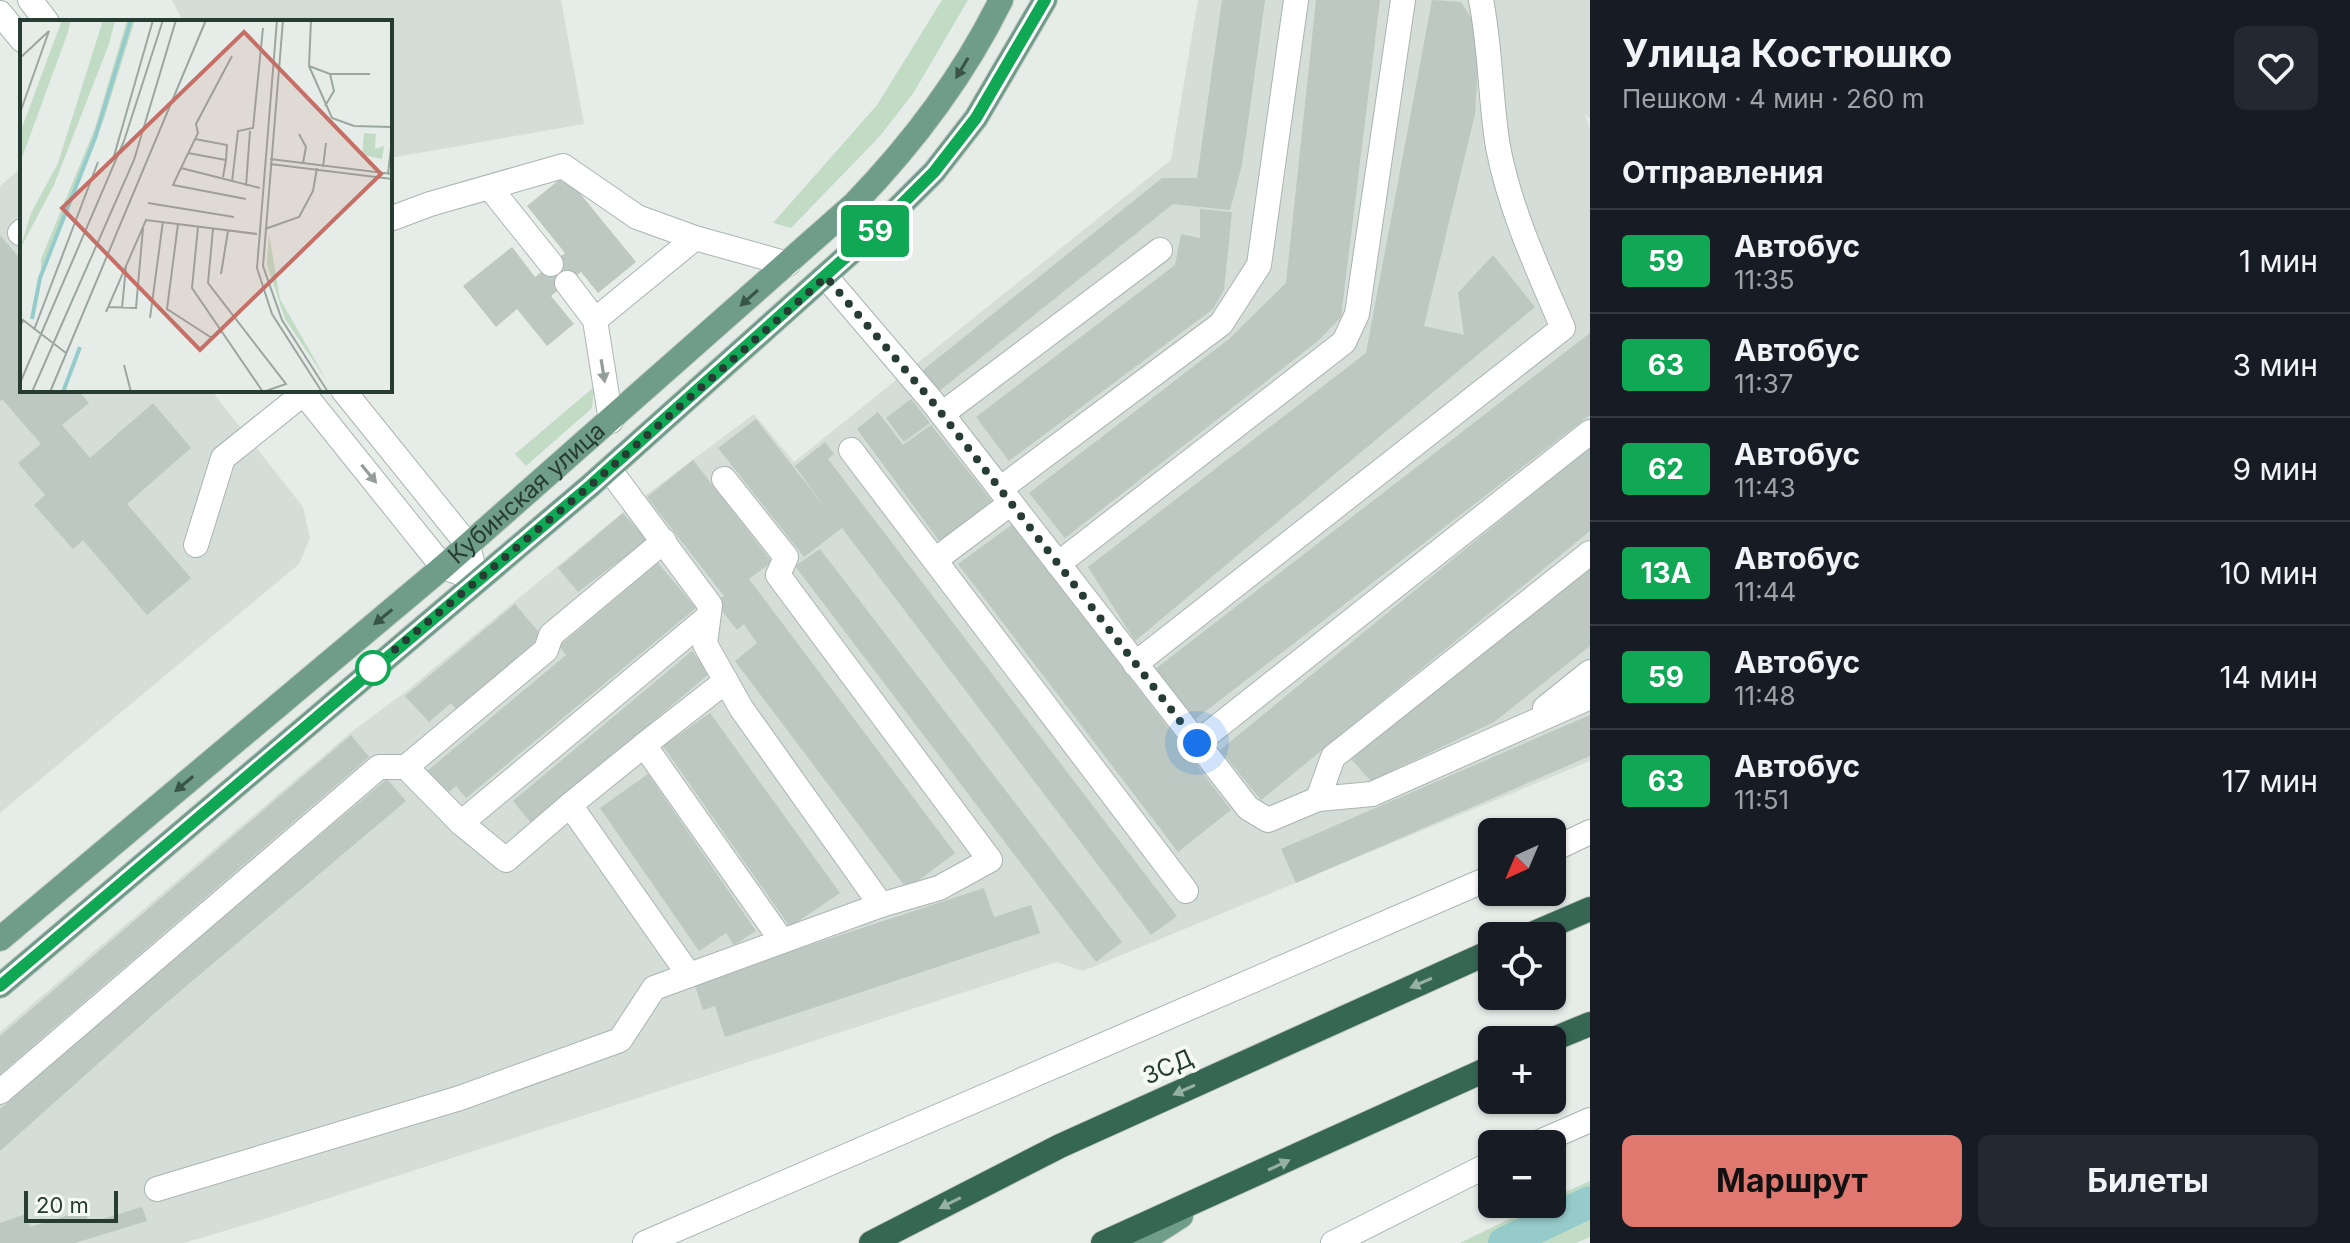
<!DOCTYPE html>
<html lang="ru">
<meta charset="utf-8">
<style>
:root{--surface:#171b24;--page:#242831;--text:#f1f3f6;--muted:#9ea1a6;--line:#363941;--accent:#e17870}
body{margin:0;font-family:Inter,sans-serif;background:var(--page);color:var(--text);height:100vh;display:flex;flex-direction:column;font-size:30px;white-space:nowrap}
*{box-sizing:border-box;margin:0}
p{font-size:26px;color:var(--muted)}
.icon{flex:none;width:44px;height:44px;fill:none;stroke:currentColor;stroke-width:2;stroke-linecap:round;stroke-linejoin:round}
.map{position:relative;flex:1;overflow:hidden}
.details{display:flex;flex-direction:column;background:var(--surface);width:760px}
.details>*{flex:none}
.badge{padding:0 16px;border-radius:6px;font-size:28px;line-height:52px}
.needle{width:52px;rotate:224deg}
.buttons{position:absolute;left:1478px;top:818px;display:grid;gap:16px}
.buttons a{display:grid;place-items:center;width:88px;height:88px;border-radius:12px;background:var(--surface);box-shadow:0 2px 6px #0004;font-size:40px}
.scale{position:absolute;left:24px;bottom:20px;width:94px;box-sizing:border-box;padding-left:8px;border:4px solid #273d33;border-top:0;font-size:22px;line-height:28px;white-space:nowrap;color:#273d33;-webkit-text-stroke:6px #f6faf7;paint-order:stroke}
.you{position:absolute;width:40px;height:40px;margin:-20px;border:6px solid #fff;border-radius:50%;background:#1a73e8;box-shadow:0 0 0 12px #1a73e833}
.map>.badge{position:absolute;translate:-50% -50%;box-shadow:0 0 0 4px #fff}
h2{padding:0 32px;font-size:30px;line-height:72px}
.round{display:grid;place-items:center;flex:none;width:84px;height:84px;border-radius:12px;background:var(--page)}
.head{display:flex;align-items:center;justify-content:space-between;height:136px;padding:0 32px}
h1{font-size:38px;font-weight:700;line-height:60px}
.cta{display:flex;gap:16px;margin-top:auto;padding:16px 32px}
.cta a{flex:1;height:92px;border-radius:12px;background:var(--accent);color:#111;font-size:32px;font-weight:700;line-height:92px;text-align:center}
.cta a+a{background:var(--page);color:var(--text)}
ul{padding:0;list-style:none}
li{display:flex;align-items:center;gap:24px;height:104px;padding:0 32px;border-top:2px solid var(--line)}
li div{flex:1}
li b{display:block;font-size:30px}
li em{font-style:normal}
li .badge{min-width:88px;font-weight:700;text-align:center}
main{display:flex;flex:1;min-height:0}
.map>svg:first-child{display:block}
.built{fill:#d4ddd7}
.green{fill:#c2dbc4}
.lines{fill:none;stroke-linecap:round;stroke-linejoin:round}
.canal{stroke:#95cbca;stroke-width:32}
.building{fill:#bcc8c1}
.minor-casing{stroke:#a9b5af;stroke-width:26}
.major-casing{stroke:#c3c9c6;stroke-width:26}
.highway-casing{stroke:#c3c9c6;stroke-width:26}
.minor{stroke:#fff;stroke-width:24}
.major{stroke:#709d8a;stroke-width:24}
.highway{stroke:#366654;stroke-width:24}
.oneway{fill:#395549}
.oneway2{fill:#939e99}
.oneway3{fill:#96b0a6}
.line-casing{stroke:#fff;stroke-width:18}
.line{stroke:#10a855;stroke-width:12}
.walk{stroke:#273d33;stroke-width:8;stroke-dasharray:0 14.4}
.stop-dot{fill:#fff;stroke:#10a855;stroke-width:4}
.labels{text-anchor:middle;stroke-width:8;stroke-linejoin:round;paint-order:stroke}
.street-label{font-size:24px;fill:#273d33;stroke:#f6faf7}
.inset-river{fill:none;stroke:#95cbca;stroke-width:4}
.inset-road{fill:none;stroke:#9aa7a0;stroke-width:2}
.view{fill:#c56f67;fill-opacity:0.15;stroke:#c56f67;stroke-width:4}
.inset-edge{fill:none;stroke:#273d33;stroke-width:4}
</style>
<main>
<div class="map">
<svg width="1590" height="1243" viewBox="0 0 1590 1243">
<rect width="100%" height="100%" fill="#e6ede9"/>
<g class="built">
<polygon points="172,0 561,0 584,124 390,158 390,22 183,22"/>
<polygon points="1198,0 1590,0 1590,118 1585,115 1590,128 1590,761 1083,971 1057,962 258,1221 184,1243 0,1243 0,1032 350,733 404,693 623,512 754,414 794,462 1171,160"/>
<polygon points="22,167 22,390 211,390 303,507 310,538 299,564 0,813 0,186"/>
</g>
<g class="green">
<polygon points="942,0 968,0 914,92 880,136 791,228 773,223 877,105"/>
<polygon points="594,387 592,408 526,466 515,454"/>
<polygon points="1590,1181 1590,1237 1576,1243 1460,1243 1540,1204 1552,1204 1552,1198"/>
</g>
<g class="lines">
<polyline class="canal" points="1504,1243 1590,1202"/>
</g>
<g class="building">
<polygon points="1222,0 1265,0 1242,165 1230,210 1173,204 938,392 922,371 1162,178 1197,178"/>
<polygon points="1316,0 1380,0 1341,317 1319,340 1065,538 1029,493 1229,339 1286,283"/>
<polygon points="1432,0 1461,2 1473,21 1479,49 1475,114 1424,326 1464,335 1458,293 1493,255 1535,307 1135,641 1088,567 1366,353"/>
<polygon points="565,175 636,262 598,293 581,272 551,296 574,324 547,346 517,309 496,327 463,286 512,247 535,277 565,253 527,206"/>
<polygon points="1200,209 1232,212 1224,290 1213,309 1009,461 976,417 1175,265 1181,234 1200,238"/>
<polygon points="0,235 22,261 22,390 78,390 89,403 62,425 90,458 153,403 191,448 127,504 191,578 147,615 83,540 73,549 34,505 45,495 18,463 41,444 2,399 0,401"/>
<polygon points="1590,333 1590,415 1193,721 1154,670"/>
<polygon points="911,399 930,423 904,442 886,418"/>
<polygon points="878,412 903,445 931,425 992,501 940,542 857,429"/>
<polygon points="756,419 826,509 795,466 825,442 834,454 828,459 1177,916 1151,935 842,528 804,557 718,448"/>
<polygon points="1590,447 1590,531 1261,800 1220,750"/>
<polygon points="693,460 772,562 749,579 955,853 907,889 735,661 757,643 744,624 737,630 715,602 724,596 647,497"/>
<polygon points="623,513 647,540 578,592 558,568"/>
<polygon points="1013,524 1231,810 1178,852 958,564"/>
<polygon points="820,549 1122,942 1096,962 795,566"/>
<polygon points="658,563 696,608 466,798 456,786 445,795 426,772 566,655 559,646"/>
<polygon points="1590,564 1590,646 1494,722 1371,781 1348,756"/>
<polygon points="515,604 542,636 457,710 451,703 429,722 405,696"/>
<polygon points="692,651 710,673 532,824 513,801"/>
<polygon points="710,713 840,893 790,927 663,746"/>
<polygon points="1590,715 1590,756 1296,883 1281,849"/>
<polygon points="351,735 369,757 0,1074 0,1036"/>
<polygon points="648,774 756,931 734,945 726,933 699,951 600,808"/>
<polygon points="387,779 406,801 165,1004 0,1151 0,1109 145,981"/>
<polygon points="984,888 994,917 1031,905 1040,933 725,1037 715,1006 703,1010 694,983"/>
<polygon points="142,1207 147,1221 75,1243 0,1243 0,1223 26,1214 30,1227 85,1210 89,1223"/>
</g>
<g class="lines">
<g class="minor-casing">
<g id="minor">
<polyline points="30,0 47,22"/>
<polyline points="0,13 22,40"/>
<polyline points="491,189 551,264"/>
<polyline points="390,219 430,204 563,166 637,217 695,238 788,264"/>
<polyline points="20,233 22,231"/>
<polyline points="826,277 931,400 1248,808 1268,820 1318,799 1372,794 1590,697"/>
<polyline points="567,283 595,320 611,421"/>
<polyline points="595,320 695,238"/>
<polyline points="301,390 443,567 477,579"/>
<polyline points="343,390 468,545 473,566"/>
<polyline points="942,414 1160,250"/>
<polyline points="851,450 1186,891"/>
<polyline points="724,479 786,557 778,575 990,860 939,888 881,905"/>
<polyline points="1000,489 1221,324 1259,265 1296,0"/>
<polyline points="196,545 223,458 304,393"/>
<polyline points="935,560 1011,503"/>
<polyline points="1058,564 1344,342 1357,314 1403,0"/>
<path d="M1135 664 1563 328C1538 270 1510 210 1498 147 1490 99 1491 50 1481 0"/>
<polyline points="726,681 644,745 782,941"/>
<polyline points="1545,708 1590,672"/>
<polyline points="1197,743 1590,432"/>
<polyline points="644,745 570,805 689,975"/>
<polyline points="406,767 546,650 551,635 664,541"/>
<polyline points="1318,799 1333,757 1590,553"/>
<polyline points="461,823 506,860 570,805"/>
<polyline points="1552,850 1590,832"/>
<polyline points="0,1092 379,767 406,767 461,823 708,617"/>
<polyline points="1535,1144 1590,1120"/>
<polyline points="157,1189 460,1098 620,1040 654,988 881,905 741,708 705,644 710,605 609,469"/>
<polyline points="645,1243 1492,877"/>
<polyline points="1333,1243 1492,1163"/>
</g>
</g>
<g class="major-casing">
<g id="major">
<path id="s1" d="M0 939 443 567 854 204C913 143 963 77 1001 0"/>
<polyline points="0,986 591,485 875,231 934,172 976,118 1045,0"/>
<polyline points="1139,1243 1181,1216"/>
</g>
</g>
<g class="highway-casing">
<g id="highway">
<polyline points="1527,936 1590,909"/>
<polyline points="1551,1040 1590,1024"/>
<polyline points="871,1243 1060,1146 1492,951"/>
<polyline points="1103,1243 1492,1067"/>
</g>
</g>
<use href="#minor" class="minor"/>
<use href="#major" class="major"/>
<use href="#highway" class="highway"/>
</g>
<defs><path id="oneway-solid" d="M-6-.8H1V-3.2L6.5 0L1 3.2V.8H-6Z" transform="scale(2)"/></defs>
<g class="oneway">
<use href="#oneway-solid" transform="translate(962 68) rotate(121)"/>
<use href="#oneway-solid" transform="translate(749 298) rotate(138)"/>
<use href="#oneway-solid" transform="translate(383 617) rotate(141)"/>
<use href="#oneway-solid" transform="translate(184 784) rotate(140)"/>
</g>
<g class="oneway2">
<use href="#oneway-solid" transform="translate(603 371) rotate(81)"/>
<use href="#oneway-solid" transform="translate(369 474) rotate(51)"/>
</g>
<g class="oneway3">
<use href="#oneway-solid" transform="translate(1421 983) rotate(156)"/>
<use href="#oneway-solid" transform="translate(1184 1090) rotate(156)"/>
<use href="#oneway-solid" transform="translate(1279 1165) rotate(-25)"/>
<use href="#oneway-solid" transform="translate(950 1203) rotate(153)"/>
</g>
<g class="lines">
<g class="line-casing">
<polyline id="line" points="0,986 591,485 875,231 934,172 976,118 1045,0"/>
</g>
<use href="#line" class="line"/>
<polyline class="walk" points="373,668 591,485 826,277 931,400 1197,743"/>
</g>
<circle class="stop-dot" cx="373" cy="668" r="16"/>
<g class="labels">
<g class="street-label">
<text dy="8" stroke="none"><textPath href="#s1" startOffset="690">Кубинская улица</textPath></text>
<text transform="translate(1168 1067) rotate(-24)" y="8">ЗСД</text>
</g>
</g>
<g transform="translate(20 20)">
<rect width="372" height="372" fill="#e6ede9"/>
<path d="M42 0H51L48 12 0 143V113ZM83 0H95L89 24 34 165 0 229 11 193 38 143ZM107 0H115L84 99 21 256V239L75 108ZM344 113 356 114 355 129 364 126 362 139 342 135ZM249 214 260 279 307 361 265 299 247 245Z" fill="#c2dbc4"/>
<path class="inset-river" d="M12 299 20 258 75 118 111 0M43 372 60 327"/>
<path class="inset-road" d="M257 0 237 248 252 294 302 372M263 0 243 246 262 300 308 372M291 0 289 46 312 98 334 106 372 107M185 1 218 0M212 36 176 104 178 113 161 148 240 168M0 38 29 11 0 93M289 46 310 54H350M305 86 314 71 310 54M279 114 286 127 283 143M175 119 207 125 206 140M168 133 206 140 203 157M94 136 133 0M250 139 372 154M250 144 372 159M303 147 306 123M161 148 153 165 226 179M368 154 372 119M212 162 218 111 233 108 243 8M226 166 230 111M128 183 214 197M158 204 147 289 192 318 202 310M178 207 172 268 243 372 266 364 188 263 193 209M245 209 279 197 293 171 297 148M201 254 208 211M88 287 116 288 123 208M102 288 106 247M86 292 126 200 237 214M130 298 143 201M0 307 3 300 46 333M14 310 78 142M104 345 111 372M0 363 104 121 143 0M12 372 114 140 156 0M30 372 186 0"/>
<path class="view" d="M224 12 361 154 180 330 42 188Z"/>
<rect width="372" height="372" class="inset-edge"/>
</g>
</svg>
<div class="buttons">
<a><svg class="needle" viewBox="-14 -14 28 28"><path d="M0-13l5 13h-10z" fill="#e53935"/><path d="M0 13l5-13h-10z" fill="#9ea1a6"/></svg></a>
<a><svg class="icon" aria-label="locate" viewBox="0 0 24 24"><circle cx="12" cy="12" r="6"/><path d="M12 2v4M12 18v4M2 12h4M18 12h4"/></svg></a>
<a>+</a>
<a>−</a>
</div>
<div class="scale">20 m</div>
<div class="you" style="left:1197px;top:743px"></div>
<b class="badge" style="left:875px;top:231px;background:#10a855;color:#fff">59</b>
</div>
<section class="details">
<div class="head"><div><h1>Улица Костюшко</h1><p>Пешком · 4 мин · 260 m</p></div><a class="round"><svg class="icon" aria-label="heart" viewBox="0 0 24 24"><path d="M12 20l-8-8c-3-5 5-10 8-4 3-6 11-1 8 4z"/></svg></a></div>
<h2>Отправления</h2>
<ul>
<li><span class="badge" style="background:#10a855;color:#fff">59</span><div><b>Автобус</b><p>11:35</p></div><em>1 мин</em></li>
<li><span class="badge" style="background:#10a855;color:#fff">63</span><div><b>Автобус</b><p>11:37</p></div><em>3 мин</em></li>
<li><span class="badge" style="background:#10a855;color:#fff">62</span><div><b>Автобус</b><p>11:43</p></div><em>9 мин</em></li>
<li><span class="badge" style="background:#10a855;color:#fff">13А</span><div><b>Автобус</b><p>11:44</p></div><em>10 мин</em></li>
<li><span class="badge" style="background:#10a855;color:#fff">59</span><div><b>Автобус</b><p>11:48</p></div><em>14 мин</em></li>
<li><span class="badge" style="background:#10a855;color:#fff">63</span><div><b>Автобус</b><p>11:51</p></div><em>17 мин</em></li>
</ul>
<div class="cta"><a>Маршрут</a><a>Билеты</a></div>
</section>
</main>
